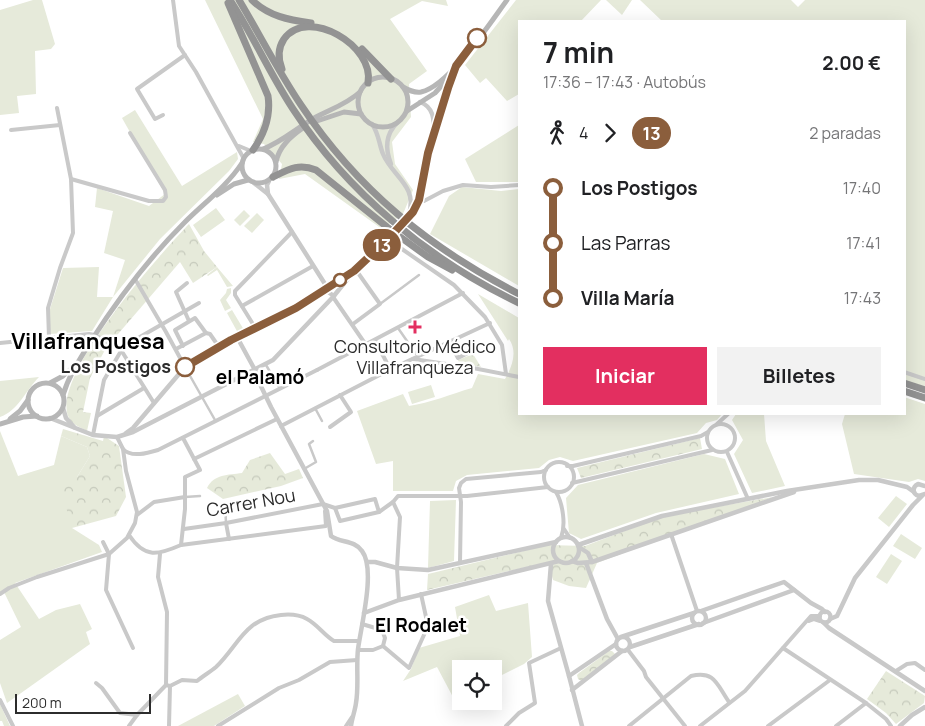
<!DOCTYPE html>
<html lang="es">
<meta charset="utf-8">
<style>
:root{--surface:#fff;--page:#f2f2f2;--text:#202124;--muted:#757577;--accent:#e32f60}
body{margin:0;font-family:Manrope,sans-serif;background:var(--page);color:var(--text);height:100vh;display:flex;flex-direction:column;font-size:19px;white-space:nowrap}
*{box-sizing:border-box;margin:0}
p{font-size:16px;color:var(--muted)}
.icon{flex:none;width:28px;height:28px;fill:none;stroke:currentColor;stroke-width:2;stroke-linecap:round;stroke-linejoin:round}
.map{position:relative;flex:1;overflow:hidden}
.drawer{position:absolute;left:518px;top:20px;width:388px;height:395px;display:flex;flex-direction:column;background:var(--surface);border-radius:0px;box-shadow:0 5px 20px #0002}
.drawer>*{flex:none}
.badge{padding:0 10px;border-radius:16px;font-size:18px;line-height:32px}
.fabs{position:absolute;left:452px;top:660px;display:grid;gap:10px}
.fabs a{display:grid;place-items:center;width:50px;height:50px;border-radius:0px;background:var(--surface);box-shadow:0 5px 20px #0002;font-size:25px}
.scale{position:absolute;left:15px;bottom:12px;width:136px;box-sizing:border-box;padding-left:5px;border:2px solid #2c2c2c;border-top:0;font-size:14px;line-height:18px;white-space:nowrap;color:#2c2c2c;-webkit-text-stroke:4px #fff;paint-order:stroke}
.map>.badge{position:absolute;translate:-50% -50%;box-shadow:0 0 0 2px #fff}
.legs{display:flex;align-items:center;gap:8px;height:55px;padding:0 25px;font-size:16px}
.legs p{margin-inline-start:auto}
.overview{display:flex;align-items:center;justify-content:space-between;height:85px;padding:0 25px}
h1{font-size:28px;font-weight:700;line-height:38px}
.cta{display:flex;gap:10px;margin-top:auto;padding:10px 25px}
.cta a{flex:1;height:58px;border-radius:0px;background:var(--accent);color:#fff;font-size:20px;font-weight:700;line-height:58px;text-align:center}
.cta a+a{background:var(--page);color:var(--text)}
ul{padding:0 25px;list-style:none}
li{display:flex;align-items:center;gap:18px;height:55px;font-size:19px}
li i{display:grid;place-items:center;width:8px;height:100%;margin:0 6px;background:currentColor}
li i::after{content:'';width:12px;height:12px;margin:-6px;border:4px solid;border-radius:50%;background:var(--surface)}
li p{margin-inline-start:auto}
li:first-child i{background:linear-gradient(#0000 50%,currentColor 0)}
li:last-child i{background:linear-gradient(currentColor 50%,#0000 0)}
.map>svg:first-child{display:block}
.green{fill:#e6eada}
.forest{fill:url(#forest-crowns)}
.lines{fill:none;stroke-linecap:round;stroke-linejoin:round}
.pedestrian{stroke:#c9c9c9;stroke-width:2.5}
.minor{stroke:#c9c9c9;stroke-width:4}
.tertiary{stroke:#c9c9c9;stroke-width:4.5}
.secondary{stroke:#b6b6b6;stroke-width:5}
.motorway{stroke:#939393;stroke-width:7}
.line-1-casing{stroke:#fff;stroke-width:11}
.line-1{stroke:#8b5e3c;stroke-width:8}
.stop-1-dot{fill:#fff;stroke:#8b5e3c;stroke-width:2.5}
.poi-dot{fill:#e32f60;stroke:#fff;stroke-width:2}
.labels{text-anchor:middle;stroke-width:5;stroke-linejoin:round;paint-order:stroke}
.poi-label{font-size:18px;fill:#2c2c2c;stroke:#fff}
.stop-label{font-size:18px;font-weight:bold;fill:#2c2c2c;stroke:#fff;text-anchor:end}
.street-label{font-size:18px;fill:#2c2c2c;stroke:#fff}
.neighbourhood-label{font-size:19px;font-weight:bold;fill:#000;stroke:#fff}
.district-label{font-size:22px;font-weight:bold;fill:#000;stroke:#fff}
</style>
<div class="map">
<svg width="925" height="726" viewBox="0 0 925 726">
<defs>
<pattern id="forest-crowns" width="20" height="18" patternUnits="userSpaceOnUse" patternTransform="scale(1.25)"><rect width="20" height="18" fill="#e6eada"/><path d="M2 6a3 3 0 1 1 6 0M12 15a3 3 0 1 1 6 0" fill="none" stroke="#c5c9bb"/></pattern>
</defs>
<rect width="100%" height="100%" fill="#fff"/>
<g class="green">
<polygon points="33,0 42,0 55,44 51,49 35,51 36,94 17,96 19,113 0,115 0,10"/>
<polygon points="205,0 446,0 448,6 422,1 390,19 427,71 409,84 411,117 392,142 395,164 413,190 403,214 382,229 305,174 279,179 282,164 264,144 253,142 263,119"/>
<polygon points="516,0 601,0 581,21 519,21 519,94 507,101 486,78 480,83 465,65"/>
<polygon points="606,0 632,0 622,15"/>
<polygon points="640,0 791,0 798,7 805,0 925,0 925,388 904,382 904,21 662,21"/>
<polygon points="135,110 182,186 237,152 238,159 229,171 160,239 113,297 92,331 50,334 50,309 63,268 99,267 97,297 113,297 125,260 104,253 113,211 95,207 97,188 149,206 165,194 122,118"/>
<polygon points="519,125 519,182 476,182 465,159"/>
<polygon points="462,187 501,191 519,189 519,286 430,234 449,196"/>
<polygon points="216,208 225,220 201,237 193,225"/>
<polygon points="244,210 250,216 240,226 234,220"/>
<polygon points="257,213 264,220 252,233 244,226"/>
<polygon points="217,267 233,286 227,287 217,270 208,276 207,275"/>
<polygon points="231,288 231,293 226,300 231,308 225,311 220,300 226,293 227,289"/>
<path d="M478 294 519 318V414H722L717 420 706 423 697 433 573 461 560 457 549 460 539 468 467 475 456 481 453 491H393V461L376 464 357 411 403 394 409 406C430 403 451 394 472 388L478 374 505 379C512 367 518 352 509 339L508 341Z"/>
<polygon points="232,310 244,330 238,333 227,313"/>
<path d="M39 377C26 390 18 411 0 417V381Z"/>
<polygon points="431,385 435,397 412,404 408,392"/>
<polygon points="904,397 925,404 925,481 918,479 909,482 854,474 842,424 845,414 904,414"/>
<polygon points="736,414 764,414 766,441 785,486 752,493 734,454 743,440 732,420"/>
<polygon points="0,431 18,476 54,465 61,436 87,447 90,456 77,477 72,528 99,545 102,552 15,583 39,619 56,610 80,604 92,629 86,632 90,644 7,703 0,683 0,640 21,627 4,592 0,593"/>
<polygon points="704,454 725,459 739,494 656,513 581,539 569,533 566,498 578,485"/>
<polygon points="896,496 907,504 889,527 878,518"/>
<polygon points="456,500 454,561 428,568 430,501"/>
<polygon points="901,534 922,548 915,559 893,546"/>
<polygon points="891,554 902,561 887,584 876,577"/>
<polygon points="489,595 496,611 528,603 532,657 524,664 494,679 494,669 461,669 461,695 454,699 437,667 403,681 411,669 419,648 460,636 455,607"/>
<polygon points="238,694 245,706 214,726 178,726"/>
<polygon points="0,704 10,726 4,726 2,721 0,721"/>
</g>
<g class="forest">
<path d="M189 224 204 251 217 267 193 283 180 262 106 348 90 378 83 412 91 413 87 431C80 427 73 425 69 418 48 379 162 252 189 224Z"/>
<polygon points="473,354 481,367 459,363 458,360"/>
<polygon points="63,429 103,441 104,436 119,446 126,497 116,516 72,528 59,483 77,477 90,456 87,447 61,436"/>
<polygon points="700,438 702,449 581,478 577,468"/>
<path d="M270 453 285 474 299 469 303 478 281 486 223 499 207 488C214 474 228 475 242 473L250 460Z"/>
<polygon points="773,497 597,563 586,588 569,586 553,580 548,562 427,590 428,574 548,545 585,546 664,516"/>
<polygon points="609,651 612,651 615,654 582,681 578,679 577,675 579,673"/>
<polygon points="886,671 925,696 924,703 896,724 886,713 867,699"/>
</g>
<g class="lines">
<g class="pedestrian">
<polyline points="380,304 419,275"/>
<polyline points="398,328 416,354"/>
<polyline points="266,365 279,387"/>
<polyline points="185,367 215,420"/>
<polyline points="315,408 322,421"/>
<polyline points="304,469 316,462 309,444 313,441"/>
<polyline points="185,497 200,496"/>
<polyline points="225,504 226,523"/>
</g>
<g class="minor">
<polyline points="173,0 179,46 196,72 244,159"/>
<polyline points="163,115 155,119 137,89 185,55"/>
<polyline points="11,130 60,125"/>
<polyline points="239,146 251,151"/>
<polyline points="71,179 149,201 163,201 166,197 165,190 130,133"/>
<polyline points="419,200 424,201 443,191 463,185 491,187 519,185"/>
<polyline points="390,237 399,247 454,285 485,317 502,345 506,374"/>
<polyline points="135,279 166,332 185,367"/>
<polyline points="187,283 176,292 189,321"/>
<polyline points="333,297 366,345"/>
<polyline points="242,306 313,266"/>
<polyline points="353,324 380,304 356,270"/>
<polyline points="256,329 235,295 235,291 292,232"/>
<polyline points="49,338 48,308 60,268 73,233 71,179 57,108"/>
<polyline points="375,340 390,369"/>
<polyline points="449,341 458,358 470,352"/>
<polyline points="0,343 89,334 95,335 121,350 154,403"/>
<polyline points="183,346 175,330 195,318 206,333 210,334 219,347"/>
<polyline points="119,349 199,303"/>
<polyline points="176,349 206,333"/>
<polyline points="413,359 473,368 519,377"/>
<polyline points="317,370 463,293"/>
<polyline points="904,372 925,379"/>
<polyline points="97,416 144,388"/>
<circle cx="721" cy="438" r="14"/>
<polyline points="717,424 728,414"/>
<polyline points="281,426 395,367 490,323"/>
<polyline points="330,427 351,412 340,395"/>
<polyline points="93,435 104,380 121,351"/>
<path d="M123 449C131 458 148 453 158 450L317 370"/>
<polyline points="727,452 748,499"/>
<polyline points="194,459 277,419"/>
<circle cx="559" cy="477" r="15"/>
<polyline points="567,466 573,466 701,436 708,432"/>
<polyline points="572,483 712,450"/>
<path d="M556 492C563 504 566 525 561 538"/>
<polyline points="393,502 400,517 397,568 399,600"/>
<polyline points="335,508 375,499 379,512"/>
<polyline points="137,515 154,502 185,497"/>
<polyline points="226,523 229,539"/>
<polyline points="184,529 226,523 323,504 335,508 340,521 379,512 393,502 398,496 467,496 548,487"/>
<polyline points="564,529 570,538"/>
<polyline points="671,534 697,611"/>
<path d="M129 535C145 559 158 555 181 545L326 526 325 511"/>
<polyline points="103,542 109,554"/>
<polyline points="181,545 185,509 185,477 200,470 183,438"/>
<polyline points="109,554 106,590 133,648"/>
<polyline points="160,554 158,577 167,612 166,685 170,686 169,726"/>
<polyline points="460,563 461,502 459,488 461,483 466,479 541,472 546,470"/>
<polyline points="0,594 9,588 37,577 109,554 127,538 135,523 137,512 126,471 123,449 117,437"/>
<polyline points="809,621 814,619 820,621"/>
<polyline points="383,646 409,668 428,626 421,594"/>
<polyline points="783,648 866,703 886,719 891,726"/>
<polyline points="358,650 373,650 383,646 385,638 382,630 362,624"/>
<polyline points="628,650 644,671 646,677 685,726"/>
<polyline points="896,671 907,664 915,663 925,670"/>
<polyline points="96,683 102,688 120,713 137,715"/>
<path d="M170 686 182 680 197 681C203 676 210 672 216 667 239 645 244 619 281 615 290 614 298 614 307 619 318 625 324 635 334 641H359"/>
<polyline points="0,700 13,726"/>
<polyline points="129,726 137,715 166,685"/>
<polyline points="218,726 279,688 299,680 330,662 357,660"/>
<polyline points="346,726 352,717"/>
<polyline points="506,726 519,713 535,703 529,663 561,648"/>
<path d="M629 726 691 676C715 670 717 685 729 702"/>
<polyline points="700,726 745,691 811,616 820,616"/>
<polyline points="768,726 830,680"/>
<polyline points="836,726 866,703"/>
</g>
<g class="tertiary">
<path d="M420 102C434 107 434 120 434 132"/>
<path d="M372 124C379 134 379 144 383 154 392 176 418 186 409 214"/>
<path d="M391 164C385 149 385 135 397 123"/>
<polyline points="254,183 268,194 325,284 328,292 334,296"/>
<polyline points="268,194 267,185 269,181"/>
<polyline points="408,216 413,212 419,200 428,153 452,75"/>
<path d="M237 337 255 370 257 378 271 407 327 511 331 536C340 543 355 540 362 551 376 569 361 626 358 649 356 667 359 686 356 703 355 711 352 718 351 726"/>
<polyline points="63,408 66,418 74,427"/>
<polyline points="50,418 93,435 117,437 133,432 273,360 333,297 354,271 392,234"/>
<polyline points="126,433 133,428 185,367 231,340 296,307 350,274"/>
<path d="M925 486 918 484C912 487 912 494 919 496L925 494"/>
<circle cx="566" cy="550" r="13"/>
<polyline points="578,545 662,516 787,491 859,480 878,480 907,487 914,492"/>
<polyline points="579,547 588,553 592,562"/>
<polyline points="572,561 578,563 592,562 794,492"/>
<polyline points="367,562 375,562 397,568 428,570 556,542"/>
<polyline points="586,563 607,619 618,639"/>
<polyline points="551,564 548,601 569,676 582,726"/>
<polyline points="701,611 784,582 811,603 822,609 825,612"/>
<circle cx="699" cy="618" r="7"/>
<circle cx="825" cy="617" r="5.5"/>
<polyline points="364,613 399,600 559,561"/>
<polyline points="830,619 837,616 855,578 913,505 922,496"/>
<polyline points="703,623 794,590"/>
<polyline points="824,623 829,628 925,691"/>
<circle cx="623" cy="644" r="7"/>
<polyline points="621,637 694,613"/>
<polyline points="630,647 699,624"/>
<polyline points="569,676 616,644"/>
<polyline points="572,690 622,651"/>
<polyline points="900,726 912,715 925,707"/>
</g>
<g class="secondary">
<circle cx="383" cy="102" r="25"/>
<path d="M403 87C408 90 414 93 421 92 449 86 490 23 507 0"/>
<polyline points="407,111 435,93 454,72"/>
<polyline points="317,121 344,112 361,114"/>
<circle cx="259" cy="166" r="17"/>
<path d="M263 149C282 142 298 127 316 117 331 109 347 104 360 92"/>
<path d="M276 162C279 147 290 137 303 128"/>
<polyline points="217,195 234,184 248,180"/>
<polyline points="50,383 63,376 72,368"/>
<circle cx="46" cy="401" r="18"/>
<path d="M63 395C69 375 80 359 91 341 118 299 148 259 184 223 203 204 227 186 242 163"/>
<polyline points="10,419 20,411 28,400"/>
<polyline points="0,424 23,417 37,416"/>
</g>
<g class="motorway">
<path d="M230 0C253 35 270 74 293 109 348 193 429 260 519 303"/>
<path d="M239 0C260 35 278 71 301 105 357 189 429 248 519 294"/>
<path d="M252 0C268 16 289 20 311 23"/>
<path d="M228 3 268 96C271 116 265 133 253 150"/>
<polyline points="362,49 391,79"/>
<path d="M282 69C278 59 278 48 284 39 308 6 375 46 368 83"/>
<path d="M273 177C289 169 299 163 316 170L392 231 428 257 452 270"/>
<polyline points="904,383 925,390"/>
<polyline points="904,391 925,398"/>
</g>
</g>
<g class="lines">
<g class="line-1-casing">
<polyline id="line-1" points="185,367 231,340 296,308 354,271 390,237 413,212 419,200 428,153 448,88 456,66 477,38"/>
</g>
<use href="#line-1" class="line-1"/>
</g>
<g class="stop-1-dot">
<circle cx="477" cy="38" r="9"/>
<circle cx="340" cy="280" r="6"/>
<circle cx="185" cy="367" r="9"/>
</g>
<path class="poi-dot" d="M412.5 319.5h5v5h5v5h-5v5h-5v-5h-5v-5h5z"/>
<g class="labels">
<g class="poi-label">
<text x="415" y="353">Consultorio Médico<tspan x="415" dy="21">Villafranqueza</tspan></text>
</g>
<g class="stop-label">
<text x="171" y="373">Los Postigos</text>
</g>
<g class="street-label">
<text transform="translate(251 503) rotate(-10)" y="6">Carrer Nou</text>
</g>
<g class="neighbourhood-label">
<text x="260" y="384">el Palamó</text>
<text x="421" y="632">El Rodalet</text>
</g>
<g class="district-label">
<text x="88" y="349">Villafranquesa</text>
</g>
</g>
</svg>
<div class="fabs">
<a><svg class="icon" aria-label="locate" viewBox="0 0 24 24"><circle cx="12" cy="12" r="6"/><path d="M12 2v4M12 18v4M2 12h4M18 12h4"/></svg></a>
</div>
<div class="scale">200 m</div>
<b class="badge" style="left:382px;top:245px;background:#8b5e3c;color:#fff">13</b>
<section class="drawer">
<div class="overview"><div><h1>7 min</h1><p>17:36 – 17:43 · Autobús</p></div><b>2.00 €</b></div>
<div class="legs"><svg class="icon" aria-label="walk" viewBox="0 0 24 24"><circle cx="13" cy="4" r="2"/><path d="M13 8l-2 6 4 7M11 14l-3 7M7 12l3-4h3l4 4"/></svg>4<svg class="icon" aria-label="forward" viewBox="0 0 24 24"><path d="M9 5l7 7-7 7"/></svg><b class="badge" style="background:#8b5e3c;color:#fff">13</b><p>2 paradas</p></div>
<ul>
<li><i style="color:#8b5e3c"></i><b>Los Postigos</b><p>17:40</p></li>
<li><i style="color:#8b5e3c"></i><span>Las Parras</span><p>17:41</p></li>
<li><i style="color:#8b5e3c"></i><b>Villa María</b><p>17:43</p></li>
</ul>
<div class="cta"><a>Iniciar</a><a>Billetes</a></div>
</section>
</div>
